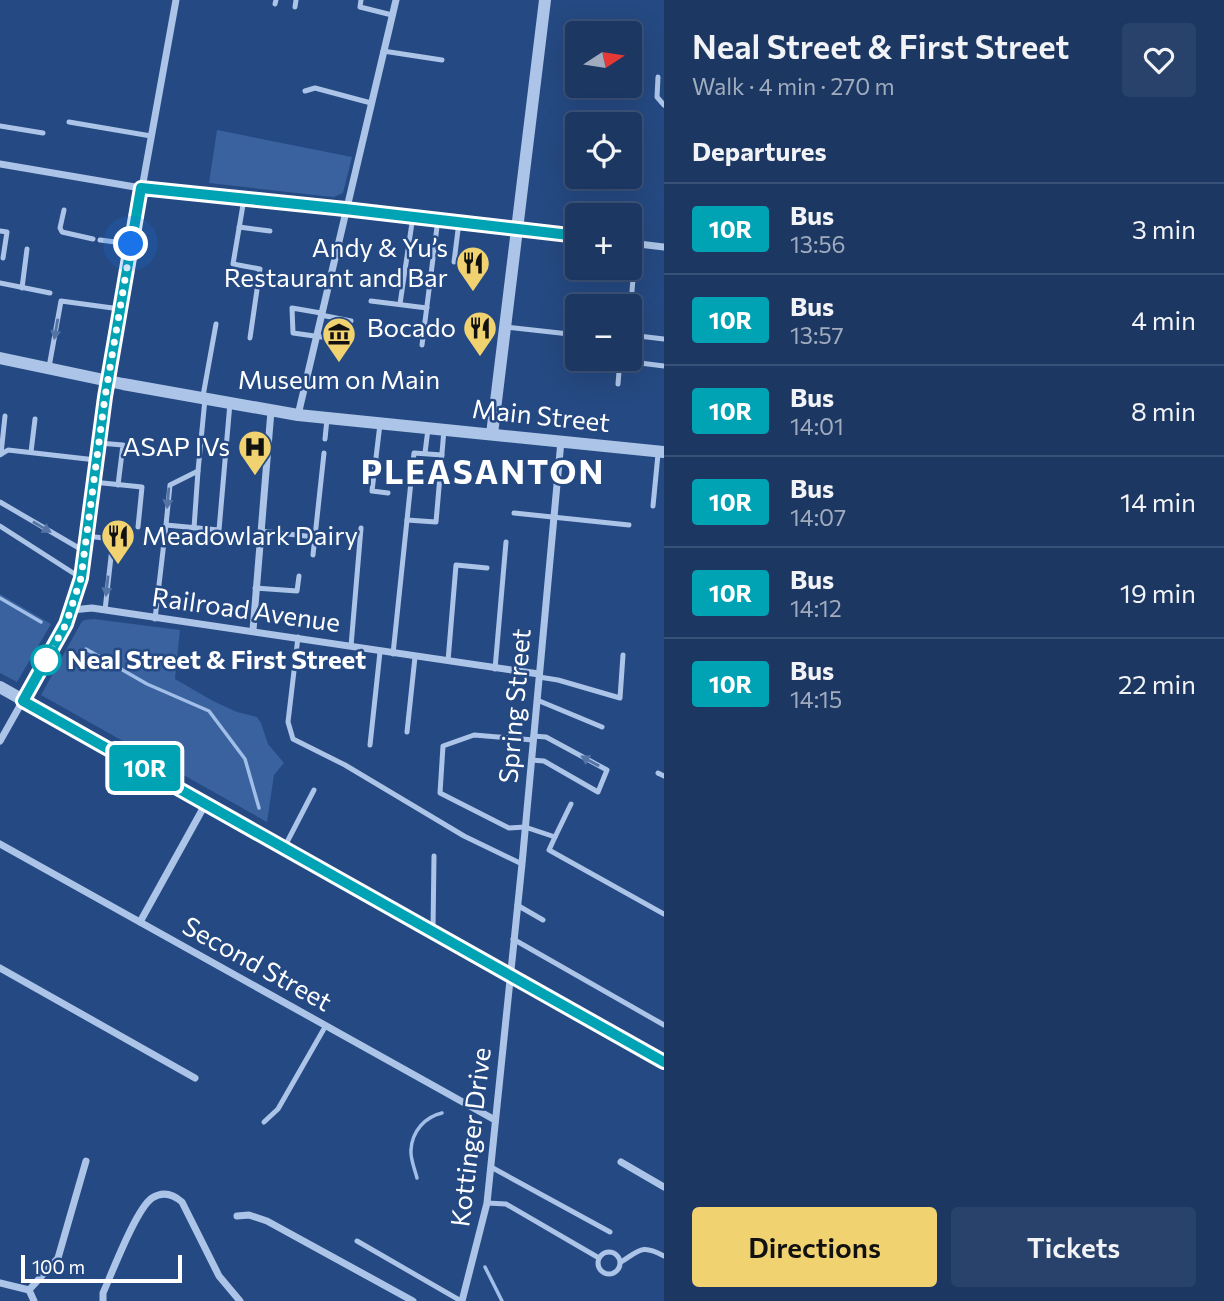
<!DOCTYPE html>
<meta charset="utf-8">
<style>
:root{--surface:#1c3762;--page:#29426b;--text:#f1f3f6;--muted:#a0acbe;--line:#3a5177;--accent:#f1d270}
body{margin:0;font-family:Commissioner,sans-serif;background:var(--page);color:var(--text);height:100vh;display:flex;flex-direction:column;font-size:26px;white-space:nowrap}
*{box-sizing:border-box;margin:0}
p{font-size:23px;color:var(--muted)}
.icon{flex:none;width:38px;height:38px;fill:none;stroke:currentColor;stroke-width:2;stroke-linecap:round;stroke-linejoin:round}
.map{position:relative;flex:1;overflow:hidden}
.side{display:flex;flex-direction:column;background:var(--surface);width:560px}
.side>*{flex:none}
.badge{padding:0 14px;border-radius:5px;font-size:24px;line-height:46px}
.needle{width:46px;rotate:78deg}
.fabs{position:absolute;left:565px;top:21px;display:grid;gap:14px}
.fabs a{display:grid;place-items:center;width:77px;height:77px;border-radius:7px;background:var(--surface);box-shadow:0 7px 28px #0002,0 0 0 2px var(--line);font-size:35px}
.scale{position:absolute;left:21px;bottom:18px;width:161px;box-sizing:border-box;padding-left:7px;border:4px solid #fff;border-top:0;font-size:19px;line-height:24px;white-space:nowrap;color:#fff;-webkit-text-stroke:5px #254982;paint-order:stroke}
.you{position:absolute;width:35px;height:35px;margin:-18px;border:5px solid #fff;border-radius:50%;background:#1a73e8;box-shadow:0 0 0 10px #1a73e833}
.map>.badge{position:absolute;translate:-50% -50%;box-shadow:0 0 0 4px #fff}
h2{padding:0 28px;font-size:26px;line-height:63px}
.round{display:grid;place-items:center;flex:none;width:74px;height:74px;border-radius:7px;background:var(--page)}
.headline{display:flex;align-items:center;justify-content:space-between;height:119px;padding:0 28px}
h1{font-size:33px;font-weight:600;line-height:52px}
.primary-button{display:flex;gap:14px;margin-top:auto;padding:14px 28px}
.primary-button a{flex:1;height:80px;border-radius:7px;background:var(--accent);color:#111;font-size:28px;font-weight:600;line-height:80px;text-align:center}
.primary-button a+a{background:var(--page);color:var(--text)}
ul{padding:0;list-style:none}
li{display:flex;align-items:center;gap:21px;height:91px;padding:0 28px;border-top:2px solid var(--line)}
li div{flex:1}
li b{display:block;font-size:26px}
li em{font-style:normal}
li .badge{min-width:77px;font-weight:700;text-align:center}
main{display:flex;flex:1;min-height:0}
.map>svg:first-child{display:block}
.green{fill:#39629f}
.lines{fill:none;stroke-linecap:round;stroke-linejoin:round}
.stream{stroke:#a1bee8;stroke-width:3.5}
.service{stroke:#acc4e7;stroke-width:5}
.minor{stroke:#acc4e7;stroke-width:7}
.tertiary{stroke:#acc4e7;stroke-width:12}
.oneway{fill:#5474a5}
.line-casing{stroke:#fff;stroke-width:16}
.line{stroke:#00a3b4;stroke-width:10}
.walk{stroke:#fff;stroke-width:7;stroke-dasharray:0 12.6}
.stop-dot{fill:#fff;stroke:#00a3b4;stroke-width:3.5}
.labels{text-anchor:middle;stroke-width:5;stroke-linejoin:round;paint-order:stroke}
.poi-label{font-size:26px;fill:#fff;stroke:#254982;text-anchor:end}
.street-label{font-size:26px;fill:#fff;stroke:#254982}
.stop-label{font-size:26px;font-weight:bold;fill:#fff;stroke:#254982;text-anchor:start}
.district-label{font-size:33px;font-weight:bold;letter-spacing:2px;fill:#fff;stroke:#254982}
</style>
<main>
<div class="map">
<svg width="664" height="1301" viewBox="0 0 664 1301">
<rect width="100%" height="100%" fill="#254982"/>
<g class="green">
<polygon points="217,130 352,157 343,193 334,197 323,196 209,183"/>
<polygon points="0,594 51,624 17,682 0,673"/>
<polygon points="94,619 180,630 175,679 213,701 237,712 257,717 261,723 268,744 284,763 274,775 267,822 41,695 81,623 84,620"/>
</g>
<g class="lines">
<g class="stream">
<polyline points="0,598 41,622"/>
<polyline points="86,649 147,684 209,711 245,759 259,808"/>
<path d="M417 1178C415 1170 410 1158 411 1150 412 1131 425 1117 442 1113"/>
<polyline points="485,1267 502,1301"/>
</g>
<g class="service">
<polyline points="361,0 360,7 392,15"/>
<polyline points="275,4 276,0"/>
<polyline points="295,7 296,0"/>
<polyline points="383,51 442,60"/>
<polyline points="658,77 657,97 664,105"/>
<polyline points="305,91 315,88 371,103"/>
<polyline points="69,122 151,136"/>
<polyline points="0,126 43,133"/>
<polyline points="244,199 233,264 260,269 250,338"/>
<polyline points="64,210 60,228 62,232 93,239"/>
<polyline points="239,227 270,231"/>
<polyline points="0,231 7,232 3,258"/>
<polyline points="100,240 131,244"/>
<polyline points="454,262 459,222"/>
<polyline points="0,283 50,293"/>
<polyline points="22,288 27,249"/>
<polyline points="632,291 636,243"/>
<polyline points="371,301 427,308"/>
<polyline points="400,304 413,216"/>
<polyline points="321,315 351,321 336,339 293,333 292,308 321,313"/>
<polyline points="505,327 578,335"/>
<polyline points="630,335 664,339"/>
<polyline points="422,345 438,219"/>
<polyline points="632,362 664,366"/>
<polyline points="49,367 61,301 120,309"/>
<polyline points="618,384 620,359"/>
<polyline points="203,396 216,324"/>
<polyline points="205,399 198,471 170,485 166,525 219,530 230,403"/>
<polyline points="380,424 372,491 388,493"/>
<polyline points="325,439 327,419"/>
<polyline points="99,443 123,445 118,485"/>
<polyline points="31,452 35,419"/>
<polyline points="425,453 428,429"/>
<polyline points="1,454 5,416"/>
<polyline points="0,455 8,450 96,460"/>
<polyline points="93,482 142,487 138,527"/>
<polyline points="0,502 84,551"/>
<polyline points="653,506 658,454"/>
<polyline points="514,513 629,525"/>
<polyline points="407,520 436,522 444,430"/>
<polyline points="0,526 81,578"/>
<polyline points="194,528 198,471"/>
<polyline points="260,531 315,537"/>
<polyline points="86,536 113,539 105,610"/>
<polyline points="313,555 324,453"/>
<polyline points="255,588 297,591 299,576"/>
<polyline points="155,619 166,525"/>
<polyline points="298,637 288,722 293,739 345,765 464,836 522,864"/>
<polyline points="351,646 361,528"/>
<polyline points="393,654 414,453 442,455"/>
<polyline points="448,661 456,565 487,568"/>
<polyline points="495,669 506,542"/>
<polyline points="539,677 558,680 620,698 623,655"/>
<polyline points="537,700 602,727"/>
<polyline points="407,732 415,657"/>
<polyline points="533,740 474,735 443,746 440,793 509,828 525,827 555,837 571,804"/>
<polyline points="370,745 380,652"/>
<polyline points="531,760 544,761 598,792 607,770 546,737 533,736"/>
<polyline points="658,773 664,776"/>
<polyline points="555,837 549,850 664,914"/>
<polyline points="285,846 314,790"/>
<polyline points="517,905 543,920"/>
<polyline points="433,930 434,856"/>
<polyline points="513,939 664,1025"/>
<polyline points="264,1122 278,1109 325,1027"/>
<polyline points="491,1167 610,1232"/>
<polyline points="487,1203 506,1204 599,1258"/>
<polyline points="357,1241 461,1301"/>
<circle cx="609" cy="1263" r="11"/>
<path d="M621 1262C640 1250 642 1244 664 1256"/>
</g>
<g class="minor">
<polyline points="0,164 141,188 345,209 578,236"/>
<polyline points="630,243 664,247"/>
<polyline points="298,415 396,0"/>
<polyline points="72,610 92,608 539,674"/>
<polyline points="253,630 271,411"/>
<polyline points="0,741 66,624 81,578 105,393 176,0"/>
<polyline points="0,844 495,1120"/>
<polyline points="140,922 206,803"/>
<polyline points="0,968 195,1078"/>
<polyline points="621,1162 664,1187"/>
<polyline points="237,1216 249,1215 267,1221 413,1301"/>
<polyline points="0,1283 29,1290"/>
<polyline points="34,1301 29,1290 58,1258 86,1161"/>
<path d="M103 1301V1293C112 1273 136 1209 152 1198 163 1191 173 1194 182 1202L219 1276 240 1301"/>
<polyline points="462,1301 487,1203 522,864 561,441"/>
</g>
<g class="tertiary">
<polyline points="0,358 123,384 298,415 664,452"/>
<polyline points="492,434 545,0"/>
<polyline points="0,687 664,1062"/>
</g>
</g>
<defs><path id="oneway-solid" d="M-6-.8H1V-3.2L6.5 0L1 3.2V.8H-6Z" transform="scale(1.75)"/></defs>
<g class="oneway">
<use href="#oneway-solid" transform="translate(56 329) rotate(100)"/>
<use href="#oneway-solid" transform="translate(168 498) rotate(95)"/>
<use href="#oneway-solid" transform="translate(42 527) rotate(30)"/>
<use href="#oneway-solid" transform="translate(107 586) rotate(96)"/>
<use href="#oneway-solid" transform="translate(590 761) rotate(-151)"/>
</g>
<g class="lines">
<g class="line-casing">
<polyline id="line" points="578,236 345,209 141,188 105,397 81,578 66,624 23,701 664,1062"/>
</g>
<use href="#line" class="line"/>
<polyline class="walk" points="46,660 66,624 81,578 105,397 131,244"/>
</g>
<defs>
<g id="restaurant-pin" transform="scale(1.75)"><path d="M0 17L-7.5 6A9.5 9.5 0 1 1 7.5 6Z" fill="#f1d270" stroke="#254982"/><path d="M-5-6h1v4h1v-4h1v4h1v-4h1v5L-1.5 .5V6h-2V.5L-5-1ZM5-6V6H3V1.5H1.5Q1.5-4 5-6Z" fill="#111"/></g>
<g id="museum-pin" transform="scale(1.75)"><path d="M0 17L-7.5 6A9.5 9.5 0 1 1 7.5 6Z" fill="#f1d270" stroke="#254982"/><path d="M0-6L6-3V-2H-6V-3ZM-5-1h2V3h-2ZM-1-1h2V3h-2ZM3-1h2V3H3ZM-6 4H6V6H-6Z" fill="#111"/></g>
<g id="hospital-pin" transform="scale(1.75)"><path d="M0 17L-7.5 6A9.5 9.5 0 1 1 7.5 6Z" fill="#f1d270" stroke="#254982"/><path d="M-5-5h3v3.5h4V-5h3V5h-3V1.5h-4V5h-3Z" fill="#111"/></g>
</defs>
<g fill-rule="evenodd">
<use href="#restaurant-pin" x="473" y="263"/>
<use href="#restaurant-pin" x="480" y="328"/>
<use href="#museum-pin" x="339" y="334"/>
<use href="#hospital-pin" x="255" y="447"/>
<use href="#restaurant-pin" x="118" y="536"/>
</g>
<circle class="stop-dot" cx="46" cy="660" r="14"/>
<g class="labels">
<g class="poi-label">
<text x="448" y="257">Andy &amp; Yu’s<tspan x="448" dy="30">Restaurant and Bar</tspan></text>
<text x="456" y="337">Bocado</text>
<text x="339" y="389" text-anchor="middle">Museum on Main</text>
<text x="230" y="456">ASAP IVs</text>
<text x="142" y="545" text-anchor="start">Meadowlark Dairy</text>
</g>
<g class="street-label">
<text transform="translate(541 416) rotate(6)" y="9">Main Street</text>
<text transform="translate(246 610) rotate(8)" y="9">Railroad Avenue</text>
<text transform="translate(515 706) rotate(-85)" y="9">Spring Street</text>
<text transform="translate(257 964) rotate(29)" y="9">Second Street</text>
<text transform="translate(471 1137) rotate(-83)" y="9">Kottinger Drive</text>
</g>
<g class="stop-label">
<text x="67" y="669">Neal Street &amp; First Street</text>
</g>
<g class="district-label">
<text x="483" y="484">PLEASANTON</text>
</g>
</g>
</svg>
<div class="fabs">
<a><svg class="needle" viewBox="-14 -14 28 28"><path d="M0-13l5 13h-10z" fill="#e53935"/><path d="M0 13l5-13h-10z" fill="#a0acbe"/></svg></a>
<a><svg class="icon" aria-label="locate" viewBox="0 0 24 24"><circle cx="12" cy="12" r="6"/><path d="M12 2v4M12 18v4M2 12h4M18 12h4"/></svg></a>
<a>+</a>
<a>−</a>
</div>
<div class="scale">100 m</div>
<div class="you" style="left:131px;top:244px"></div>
<b class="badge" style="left:145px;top:768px;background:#00a3b4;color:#fff">10R</b>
</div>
<section class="side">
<div class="headline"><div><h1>Neal Street &amp; First Street</h1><p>Walk · 4 min · 270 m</p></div><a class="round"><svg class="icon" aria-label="heart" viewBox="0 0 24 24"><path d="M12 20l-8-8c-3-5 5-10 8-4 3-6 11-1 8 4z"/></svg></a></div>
<h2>Departures</h2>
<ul>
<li><span class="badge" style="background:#00a3b4;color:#fff">10R</span><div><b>Bus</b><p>13:56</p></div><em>3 min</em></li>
<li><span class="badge" style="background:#00a3b4;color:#fff">10R</span><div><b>Bus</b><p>13:57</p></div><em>4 min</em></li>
<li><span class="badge" style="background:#00a3b4;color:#fff">10R</span><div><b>Bus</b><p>14:01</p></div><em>8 min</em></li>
<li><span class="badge" style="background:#00a3b4;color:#fff">10R</span><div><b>Bus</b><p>14:07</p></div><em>14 min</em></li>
<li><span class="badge" style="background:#00a3b4;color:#fff">10R</span><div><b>Bus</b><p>14:12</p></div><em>19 min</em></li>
<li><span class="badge" style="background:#00a3b4;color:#fff">10R</span><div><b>Bus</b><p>14:15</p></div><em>22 min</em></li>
</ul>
<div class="primary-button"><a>Directions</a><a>Tickets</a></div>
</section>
</main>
